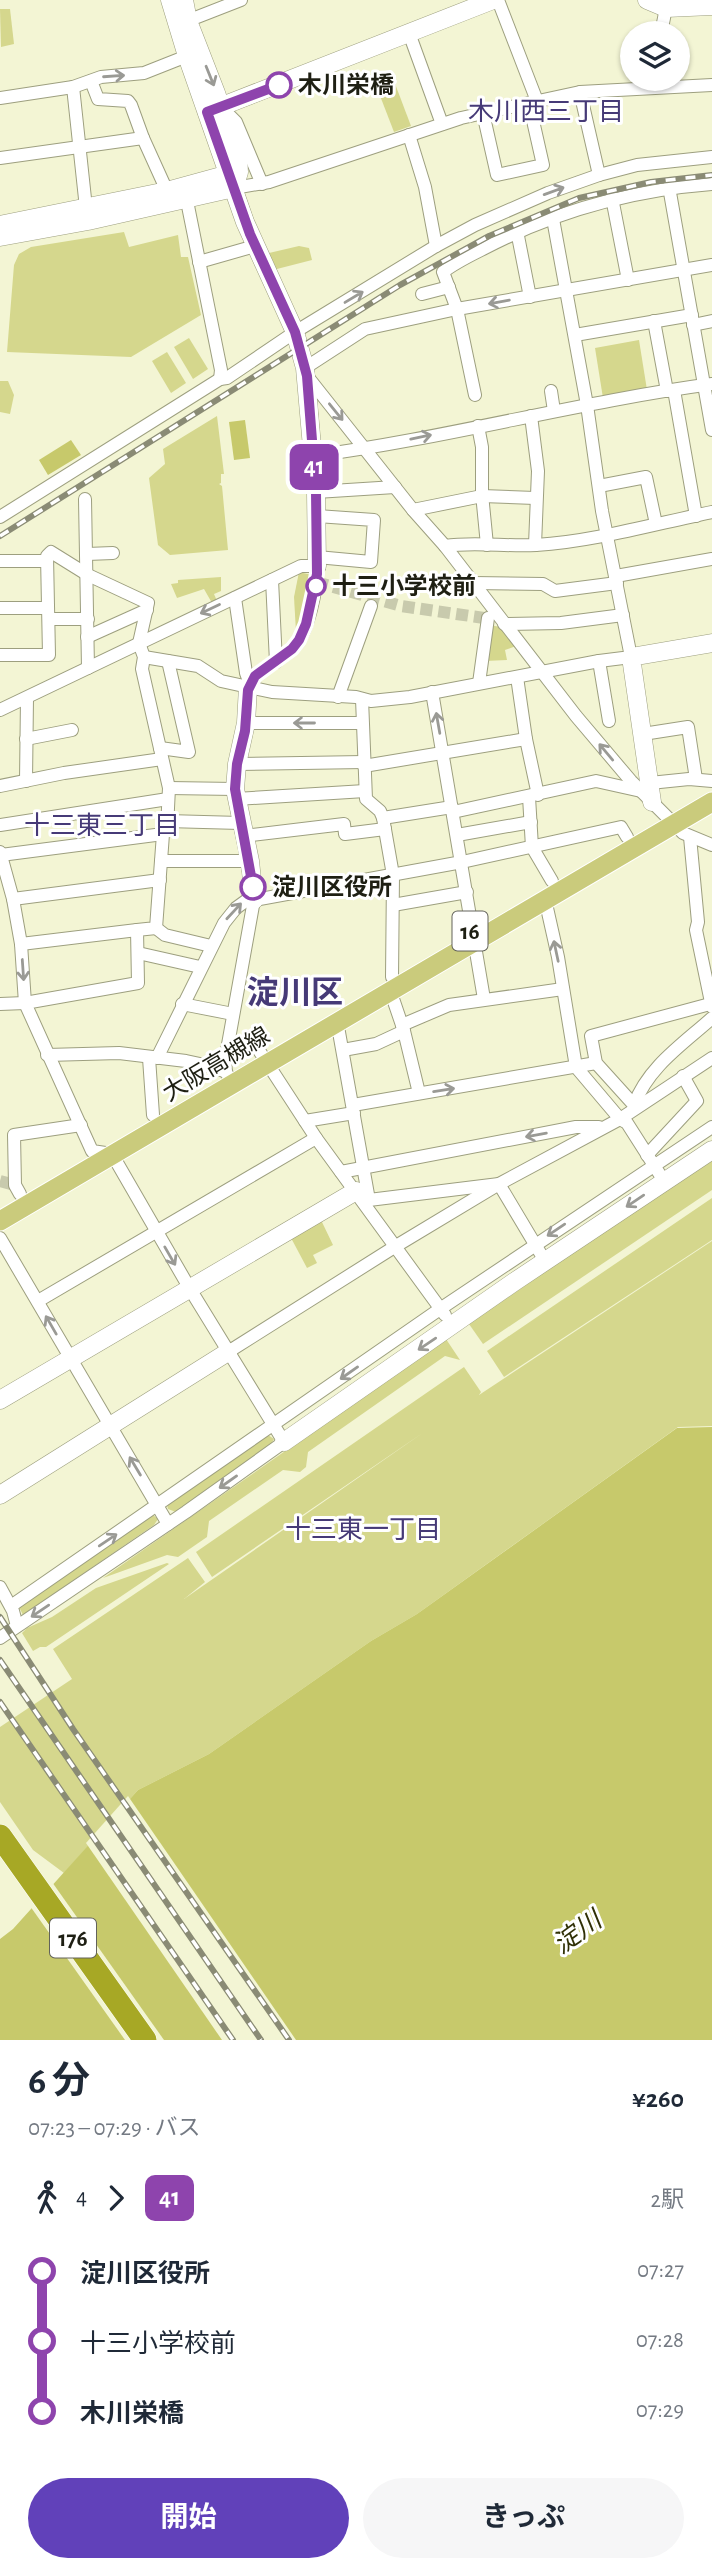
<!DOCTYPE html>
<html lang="ja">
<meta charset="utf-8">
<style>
:root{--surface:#fff;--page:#f6f6f7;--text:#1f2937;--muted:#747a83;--accent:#6141ba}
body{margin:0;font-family:"Alegreya Sans","Noto Sans JP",sans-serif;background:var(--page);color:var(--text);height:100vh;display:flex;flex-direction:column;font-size:26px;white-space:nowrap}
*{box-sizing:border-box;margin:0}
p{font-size:23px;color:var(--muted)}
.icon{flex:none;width:38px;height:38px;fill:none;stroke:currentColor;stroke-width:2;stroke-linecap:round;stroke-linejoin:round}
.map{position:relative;height:2040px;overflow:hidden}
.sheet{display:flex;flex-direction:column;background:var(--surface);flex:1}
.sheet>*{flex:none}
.badge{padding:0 14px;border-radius:10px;font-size:24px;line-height:46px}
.buttons{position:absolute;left:620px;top:21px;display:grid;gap:14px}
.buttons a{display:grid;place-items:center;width:70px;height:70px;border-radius:50%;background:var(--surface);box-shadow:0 2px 5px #0004;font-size:35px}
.map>.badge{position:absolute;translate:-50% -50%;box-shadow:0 0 0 4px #fff}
.legs{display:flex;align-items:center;gap:10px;height:77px;padding:0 28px;font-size:23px}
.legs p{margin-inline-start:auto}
.overview{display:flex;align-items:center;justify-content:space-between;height:119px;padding:0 28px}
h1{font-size:38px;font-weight:700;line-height:52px}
.primary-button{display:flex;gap:14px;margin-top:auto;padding:14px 28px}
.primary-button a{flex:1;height:80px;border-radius:42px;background:var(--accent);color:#fff;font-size:28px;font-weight:700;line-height:80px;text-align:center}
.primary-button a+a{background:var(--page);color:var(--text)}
ul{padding:0 28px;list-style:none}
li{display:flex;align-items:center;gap:24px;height:70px;font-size:26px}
li i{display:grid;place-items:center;width:10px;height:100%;margin:0 9px;background:currentColor}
li i::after{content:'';width:18px;height:18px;margin:-9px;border:5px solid;border-radius:50%;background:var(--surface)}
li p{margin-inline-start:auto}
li:first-child i{background:linear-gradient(#0000 50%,currentColor 0)}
li:last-child i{background:linear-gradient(currentColor 50%,#0000 0)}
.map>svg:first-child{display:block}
.green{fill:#d5d78d}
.water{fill:#c7c96b}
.pier{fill:#f3f5d4}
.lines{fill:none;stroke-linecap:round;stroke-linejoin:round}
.street-tunnel{stroke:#c8caad;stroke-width:12;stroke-dasharray:12 6;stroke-linecap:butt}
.street-casing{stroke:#9d9f7f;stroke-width:14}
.secondary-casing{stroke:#9d9f7f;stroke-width:19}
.primary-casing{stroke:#fff;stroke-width:21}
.highway-casing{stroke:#fff;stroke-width:24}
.street{stroke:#fff;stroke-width:12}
.secondary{stroke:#fff;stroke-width:18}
.primary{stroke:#cacb7c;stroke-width:19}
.highway{stroke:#a7a825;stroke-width:23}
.rail-casing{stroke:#8a8b75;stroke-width:6}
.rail{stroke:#fff;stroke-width:3.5;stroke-dasharray:10;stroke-linecap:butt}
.oneway{stroke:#9a9a95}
.line-1-casing{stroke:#fff;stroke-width:16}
.line-1{stroke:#8e44ad;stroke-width:10}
.stop-1-dot{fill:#fff;stroke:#8e44ad;stroke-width:3.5}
.labels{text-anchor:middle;stroke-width:6;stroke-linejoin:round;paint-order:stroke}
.shield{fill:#fff;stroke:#62625a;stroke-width:2}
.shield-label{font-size:23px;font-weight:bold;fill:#1e1f13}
.stop-label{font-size:24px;font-weight:bold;fill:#1e1f13;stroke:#fff;text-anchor:start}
.street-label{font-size:24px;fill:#1e1f13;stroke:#fff}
.neighbourhood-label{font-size:26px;fill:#463a77;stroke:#fff}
.water-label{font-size:26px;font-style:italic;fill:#303006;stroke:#fff}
.district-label{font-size:32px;font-weight:bold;fill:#463a77;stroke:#fff}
</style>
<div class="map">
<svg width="712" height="2040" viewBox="0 0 712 2040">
<rect width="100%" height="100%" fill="#f3f5d4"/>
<g class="green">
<polygon points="0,9 10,9 14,44 1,47"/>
<polygon points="394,81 411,126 394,132 377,88"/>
<polygon points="124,232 129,247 178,235 181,257 188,257 201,315 131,357 7,352 14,265 19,254 31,247"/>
<polygon points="299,246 309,248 312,260 273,270 269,253"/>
<polygon points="189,338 208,369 193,379 174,347"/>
<polygon points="639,340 647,390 603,398 595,348"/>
<polygon points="167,352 186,383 171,393 152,361"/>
<polygon points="0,381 8,381 14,395 10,414 0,412"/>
<polygon points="217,416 224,474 221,474 221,483 219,484 222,486 228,550 170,555 158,545 149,478 165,464 163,449"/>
<polygon points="299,572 312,575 296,632 294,597"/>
<polygon points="221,577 221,591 214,594 217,601 212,603 204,589 177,598 171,584 178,583 178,580"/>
<polygon points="490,625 500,627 516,646 505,650 507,660 485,661"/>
<polygon points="712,1157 712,1190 483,1344 469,1324"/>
<polygon points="712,1198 712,1240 504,1377 487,1351"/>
<polygon points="321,1220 333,1245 313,1255 317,1263 307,1268 290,1236"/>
<polygon points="712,1241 712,1426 678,1427 417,1614 371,1641 209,1754 138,1790 64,1873 33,1850 0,1802 0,1727 72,1679 53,1649 188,1558 205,1582 184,1599 424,1432 212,1577 196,1552 464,1367 481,1392 479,1395"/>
<polygon points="446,1339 460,1360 445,1356 308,1452 306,1467 300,1472 283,1470 209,1521 207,1537 178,1557 167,1555 103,1578"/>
<polygon points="268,1435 274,1439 270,1446 176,1512 168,1509 167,1505"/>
<polygon points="153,1515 158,1519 154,1525 23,1615 18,1605"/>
<polygon points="167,1563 169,1564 46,1647 40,1647 33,1651 22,1633 27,1628 52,1617 96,1588"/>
</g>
<g class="water">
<polygon points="245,420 250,458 234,460 229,422"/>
<polygon points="71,440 81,455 48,475 39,460"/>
<polygon points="712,1427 712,2040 0,2040 0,1939 13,1929 138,1790 209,1754 371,1641 417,1614 677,1428"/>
</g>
<g class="pier">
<polygon points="128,1796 296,2040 222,2040 86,1843"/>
<polygon points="52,1882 164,2040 125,2040 30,1906"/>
</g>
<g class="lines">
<g class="street-tunnel">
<polyline points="316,582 401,606 491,619"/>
<polyline points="0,1181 15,1185"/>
</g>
<g class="street-casing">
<g id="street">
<polyline points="498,0 537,101"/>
<polyline points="182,23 241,0"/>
<polyline points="409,33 442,124"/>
<polyline points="661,33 666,8"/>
<polyline points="91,81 98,99 128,101 131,105 143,138 167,191"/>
<polyline points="73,87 86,208"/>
<polyline points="580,92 599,175 637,165 712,157"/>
<polyline points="0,98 73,87 101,77 144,73 187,56"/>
<polyline points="224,110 236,122 262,184"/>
<polyline points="483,113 497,175 543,165 529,103"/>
<polyline points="409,135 425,187 436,246"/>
<polyline points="0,158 143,138"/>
<polyline points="669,187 712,430"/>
<polyline points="234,188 269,182 461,118 529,103 580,92 712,85"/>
<polyline points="612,198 628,280"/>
<polyline points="187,201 221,370 220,379"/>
<polyline points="517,231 530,297"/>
<polyline points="199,262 255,246"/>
<polyline points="422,294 449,287"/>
<polyline points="654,321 667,391"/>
<polyline points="693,325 712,321"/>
<polyline points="575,335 692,315"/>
<polyline points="305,368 365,329 457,309 712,265"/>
<polyline points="307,376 413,510 445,546 576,716 631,781 683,833 712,845"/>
<polyline points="674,390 696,516"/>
<polyline points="551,391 554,411"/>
<path d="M475 395 457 309 443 272C456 262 471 255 485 248 556 211 633 190 712 184"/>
<polyline points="531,416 538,471 535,545"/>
<polyline points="478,426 482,447 482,494 487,545"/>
<path d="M313 456C447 438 578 402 712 384"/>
<polyline points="599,486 646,477 656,524"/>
<polyline points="316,492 395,487"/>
<polyline points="85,499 88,668"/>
<polyline points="413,510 482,496 535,498"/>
<polyline points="317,516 374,520 371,562 317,557"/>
<polyline points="0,517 220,379 227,378 295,332 436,246 475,225 548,193 599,175"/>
<path d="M445 546C475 541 506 547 536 545 595 541 654 524 712 512"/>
<polyline points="87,554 113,553"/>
<polyline points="0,561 47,561"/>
<polyline points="616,576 712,559"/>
<polyline points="272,580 276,662"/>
<polyline points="473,583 543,584 555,591 617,583"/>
<polyline points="235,598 246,673 250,684"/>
<polyline points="0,608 48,608"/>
<polyline points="49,619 88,619"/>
<polyline points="504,624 561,623 623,615"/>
<polyline points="87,637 147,610"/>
<polyline points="0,655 49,655 47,556 51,552 88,575 148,603 139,643 144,657 142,669 169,788 167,828 163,834 156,928 137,930 138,983 25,1003 0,1004"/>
<polyline points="144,657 198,666 221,681 272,692 356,697 371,701 410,697 599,661 631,657 602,511 587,405 553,219"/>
<polyline points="599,661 609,721"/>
<polyline points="517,677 526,739 538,795"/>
<polyline points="479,683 488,618"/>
<polyline points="432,692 484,999"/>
<polyline points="338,697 371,606"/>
<polyline points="362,699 366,799 380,811 383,818 393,875 392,977"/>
<path d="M0 710 301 566H317C317 589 309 632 293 648 279 662 256 668 248 687"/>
<polyline points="246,723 361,723"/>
<polyline points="643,734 688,727 696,779"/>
<polyline points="26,739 72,730"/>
<polyline points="160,748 189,752 168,661"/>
<polyline points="237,764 364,762"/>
<polyline points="364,766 526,739"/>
<polyline points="26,781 27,698"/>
<polyline points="650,783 689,779 712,781"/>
<polyline points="0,786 64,773 162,759"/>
<polyline points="169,788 235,789"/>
<polyline points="529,797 532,847 552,881"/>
<polyline points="236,799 365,791"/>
<polyline points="453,812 596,781 641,791"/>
<polyline points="383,818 452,807"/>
<polyline points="167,821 240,823"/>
<polyline points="0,825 168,799"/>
<polyline points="457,835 531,822"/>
<polyline points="244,836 344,824 345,834 385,829"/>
<polyline points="690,837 698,922 696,930 712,1007"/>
<polyline points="0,852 13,899 21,944 25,1003 92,1151 112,1154 190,1289 284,1442 186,1512 0,1638"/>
<polyline points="1,855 163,834"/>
<polyline points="161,861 250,861"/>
<polyline points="13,899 160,880"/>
<polyline points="545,899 558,957 576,1067 620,1119 627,1123 664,1181"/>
<polyline points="393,905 467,892"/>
<polyline points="156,928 165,935 211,946"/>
<polyline points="21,944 137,930"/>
<polyline points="138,953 200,967"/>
<polyline points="390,990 404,1031 419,1093"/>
<polyline points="182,1004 233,1014"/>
<polyline points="337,1021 369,1200 366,1204"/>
<polyline points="402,1025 449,1005 563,989"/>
<polyline points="343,1050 376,1044 404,1031"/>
<polyline points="260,1052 316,1138 445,1315"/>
<polyline points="47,1055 119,1053 186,1061 214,1067 226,1072"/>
<polyline points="149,1058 153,1115"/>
<polyline points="157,1058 224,923 236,908 254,895"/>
<polyline points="232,1083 226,1072 225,1061 254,900 462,862 621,827 627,837"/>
<polyline points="353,1105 596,1063"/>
<polyline points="634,1105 596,1063 591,1036 710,1004"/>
<path d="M636 1107 634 1105C648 1067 683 1044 712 1018"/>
<polyline points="305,1121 354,1113"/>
<polyline points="647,1155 697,1101 683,1076"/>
<polyline points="341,1172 576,1127 599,1127"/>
<polyline points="20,1194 15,1185 14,1135 81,1125"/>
<polyline points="369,1200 499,1184 545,1261"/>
<polyline points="0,1238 168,1524"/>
<polyline points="38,1301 316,1138"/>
<polyline points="228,1352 396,1246 499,1184 620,1119 712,1058"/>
<polyline points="0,1587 13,1611 17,1626"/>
<polyline points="11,1606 440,1309 712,1127"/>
</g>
</g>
<g class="secondary-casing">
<g id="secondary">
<polyline points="170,0 187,56 245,222 295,332 305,368 316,492 317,566"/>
<polyline points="184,0 188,21 216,93 238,157 239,172 235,185"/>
<polyline points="647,0 666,8 712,6"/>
<polyline points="207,112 493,0"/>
<polyline points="0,225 167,191 229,174"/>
<polyline points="0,237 88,221 234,188"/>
<polyline points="248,687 246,723 237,764 235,789 250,861 254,900"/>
<polyline points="652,802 631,657 712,643"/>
<polyline points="0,1400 356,1191"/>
<polyline points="284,1442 514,1282 712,1150"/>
<polyline points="0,1495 228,1352"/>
</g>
</g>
<g class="primary-casing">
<polyline id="primary" points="0,1221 712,802"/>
</g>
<g class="highway-casing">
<polyline id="highway" points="0,1836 145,2040"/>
</g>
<use href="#street" class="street"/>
<use href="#secondary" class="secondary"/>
<use href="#primary" class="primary"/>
<use href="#highway" class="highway"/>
<g class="rail-casing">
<g id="rail">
<polyline points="0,536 400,285 489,236 579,198 651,182 712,175"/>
<polyline points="0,1617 73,1729 289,2040"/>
<polyline points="0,1660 261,2040"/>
<polyline points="0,1702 233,2040"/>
</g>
</g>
<use href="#rail" class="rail"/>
</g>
<defs><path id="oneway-shaft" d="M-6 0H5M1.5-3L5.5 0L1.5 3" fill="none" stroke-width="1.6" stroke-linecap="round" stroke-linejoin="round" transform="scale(1.75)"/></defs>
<g class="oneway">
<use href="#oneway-shaft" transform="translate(114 76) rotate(-4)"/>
<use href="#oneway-shaft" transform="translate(210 76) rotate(68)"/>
<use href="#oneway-shaft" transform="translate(554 191) rotate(-20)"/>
<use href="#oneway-shaft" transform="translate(354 297) rotate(-31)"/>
<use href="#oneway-shaft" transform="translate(499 302) rotate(170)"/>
<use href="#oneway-shaft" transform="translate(336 412) rotate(51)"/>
<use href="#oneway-shaft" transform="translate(421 437) rotate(-12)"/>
<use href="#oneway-shaft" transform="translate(210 609) rotate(155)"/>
<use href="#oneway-shaft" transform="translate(304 723) rotate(-180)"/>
<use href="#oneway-shaft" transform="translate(438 723) rotate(-100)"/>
<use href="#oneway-shaft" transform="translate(606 752) rotate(-130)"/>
<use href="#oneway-shaft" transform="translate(234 911) rotate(-47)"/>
<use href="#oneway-shaft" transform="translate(556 951) rotate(-102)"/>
<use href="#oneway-shaft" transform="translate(23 970) rotate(86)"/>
<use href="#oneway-shaft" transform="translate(444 1090) rotate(-9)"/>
<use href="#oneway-shaft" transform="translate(536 1135) rotate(170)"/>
<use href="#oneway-shaft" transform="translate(635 1201) rotate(146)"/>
<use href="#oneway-shaft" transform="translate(556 1230) rotate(146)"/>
<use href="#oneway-shaft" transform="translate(170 1256) rotate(60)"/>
<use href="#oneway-shaft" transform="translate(51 1325) rotate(-120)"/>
<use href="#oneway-shaft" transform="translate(427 1344) rotate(146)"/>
<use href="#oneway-shaft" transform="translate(349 1373) rotate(145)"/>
<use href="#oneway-shaft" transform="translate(135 1466) rotate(-121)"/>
<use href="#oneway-shaft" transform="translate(228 1482) rotate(145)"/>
<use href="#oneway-shaft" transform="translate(108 1540) rotate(-34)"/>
<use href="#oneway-shaft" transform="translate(40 1611) rotate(146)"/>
</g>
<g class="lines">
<g class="line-1-casing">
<polyline id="line-1" points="253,887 235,789 237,764 245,731 248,690 255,676 292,649 299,640 306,624 317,574 316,492 307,376 295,332 250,234 207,112 279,85"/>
</g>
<use href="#line-1" class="line-1"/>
</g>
<g class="stop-1-dot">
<circle cx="279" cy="85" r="12"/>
<circle cx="316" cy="586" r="9"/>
<circle cx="253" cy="887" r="12"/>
</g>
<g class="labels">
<g class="shield">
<rect x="452.5" y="911.5" width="35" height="39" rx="5"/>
<rect x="50" y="1918.5" width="46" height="39" rx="5"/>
</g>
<g class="shield-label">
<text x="470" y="939">16</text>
<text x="73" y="1946">176</text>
</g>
<g class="stop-label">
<text x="298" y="93">木川栄橋</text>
<text x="332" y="594">十三小学校前</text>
<text x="272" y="895">淀川区役所</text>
</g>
<g class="street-label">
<text transform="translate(216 1064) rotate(-31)" y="8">大阪高槻線</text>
</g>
<g class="neighbourhood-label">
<text x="546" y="120">木川西三丁目</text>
<text x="102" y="834">十三東三丁目</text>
<text x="363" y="1538">十三東一丁目</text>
</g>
<g class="water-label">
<text transform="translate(577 1932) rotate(-36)" y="9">淀川</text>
</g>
<g class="district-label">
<text x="295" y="1003">淀川区</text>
</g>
</g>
</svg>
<div class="buttons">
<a><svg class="icon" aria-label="layers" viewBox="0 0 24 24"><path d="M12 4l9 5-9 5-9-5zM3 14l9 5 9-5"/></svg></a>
</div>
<b class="badge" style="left:314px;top:467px;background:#8e44ad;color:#fff">41</b>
</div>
<section class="sheet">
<div class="overview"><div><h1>6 分</h1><p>07:23 – 07:29 · バス</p></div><b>¥260</b></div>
<div class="legs"><svg class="icon" aria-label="walk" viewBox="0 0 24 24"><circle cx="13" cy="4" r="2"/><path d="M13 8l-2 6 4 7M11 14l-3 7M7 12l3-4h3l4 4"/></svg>4<svg class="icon" aria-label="forward" viewBox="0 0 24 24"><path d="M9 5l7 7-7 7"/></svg><b class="badge" style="background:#8e44ad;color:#fff">41</b><p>2駅</p></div>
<ul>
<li><i style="color:#8e44ad"></i><b>淀川区役所</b><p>07:27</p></li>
<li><i style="color:#8e44ad"></i><span>十三小学校前</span><p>07:28</p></li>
<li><i style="color:#8e44ad"></i><b>木川栄橋</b><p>07:29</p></li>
</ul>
<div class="primary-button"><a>開始</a><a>きっぷ</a></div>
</section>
